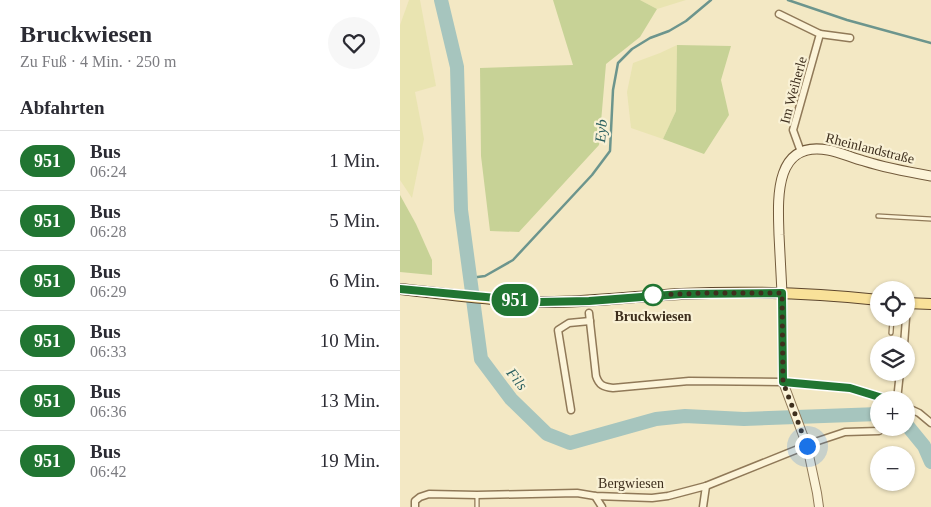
<!DOCTYPE html>
<html lang="de">
<meta charset="utf-8">
<style>
:root{--surface:#fff;--page:#f7f7f7;--text:#2b2b33;--muted:#7c7c81;--line:#e1e1e2}
body{margin:0;font-family:"Times New Roman",serif;background:var(--page);color:var(--text);height:100vh;display:flex;flex-direction:column;font-size:19px;white-space:nowrap}
*{box-sizing:border-box;margin:0}
p{font-size:16px;color:var(--muted)}
.icon{flex:none;width:28px;height:28px;fill:none;stroke:currentColor;stroke-width:2;stroke-linecap:round;stroke-linejoin:round}
.map{position:relative;flex:1;overflow:hidden}
.drawer{display:flex;flex-direction:column;background:var(--surface);width:400px}
.drawer>*{flex:none}
.badge{padding:0 10px;border-radius:16px;font-size:18px;line-height:32px}
.controls{position:absolute;left:470px;top:281px;display:grid;gap:10px}
.controls a{display:grid;place-items:center;width:45px;height:45px;border-radius:50%;background:var(--surface);box-shadow:0 1px 4px #0004;font-size:25px}
.you{position:absolute;width:25px;height:25px;margin:-12px;border:4px solid #fff;border-radius:50%;background:#1a73e8;box-shadow:0 0 0 8px #1a73e833}
.map>.badge{position:absolute;translate:-50% -50%;box-shadow:0 0 0 2px #fff}
h2{padding:0 20px;font-size:19px;line-height:45px}
.round{display:grid;place-items:center;flex:none;width:52px;height:52px;border-radius:26px;background:var(--page)}
.headline{display:flex;align-items:center;justify-content:space-between;height:85px;padding:0 20px}
h1{font-size:24px;font-weight:700;line-height:38px}
ul{padding:0;list-style:none}
li{display:flex;align-items:center;gap:15px;height:60px;padding:0 20px;border-top:1px solid var(--line)}
li div{flex:1}
li b{display:block;font-size:19px}
li em{font-style:normal}
li .badge{min-width:55px;font-weight:700;text-align:center}
main{display:flex;flex:1;min-height:0}
.map>svg:first-child{display:block}
.farmland{fill:#e9e4b1}
.green{fill:#c7d296}
.lines{fill:none;stroke-linecap:round;stroke-linejoin:round}
.stream{stroke:#6c958d;stroke-width:2.5}
.river{stroke:#a6c5be;stroke-width:14}
.service-casing{stroke:#907958;stroke-width:5.5}
.minor-casing{stroke:#907958;stroke-width:9}
.tertiary-casing{stroke:#907958;stroke-width:10}
.secondary-casing{stroke:#725a3b;stroke-width:11}
.primary-casing{stroke:#5d462d;stroke-width:12}
.service{stroke:#fcf4d9;stroke-width:3}
.minor{stroke:#fcf4d9;stroke-width:6}
.tertiary{stroke:#fcf4d9;stroke-width:8}
.secondary{stroke:#fcf4d9;stroke-width:9}
.primary{stroke:#f9e199;stroke-width:10}
.line-casing{stroke:#fff;stroke-width:11}
.line{stroke:#217532;stroke-width:8}
.walk{stroke:#3e2f1e;stroke-width:5;stroke-dasharray:0 9}
.stop-dot{fill:#fff;stroke:#217532;stroke-width:2.5}
.labels{text-anchor:middle;stroke-width:4.5;stroke-linejoin:round;paint-order:stroke}
.street-label{font-size:14px;fill:#3e2f1e;stroke:#f9f1d5}
.stop-label{font-size:14px;font-weight:bold;fill:#3e2f1e;stroke:#f9f1d5}
.water-label{font-size:15px;font-style:italic;fill:#2b5f5f;stroke:#f9f1d5}
</style>
<main>
<section class="drawer">
<div class="headline"><div><h1>Bruckwiesen</h1><p>Zu Fuß · 4 Min. · 250 m</p></div><a class="round"><svg class="icon" aria-label="heart" viewBox="0 0 24 24"><path d="M12 20l-8-8c-3-5 5-10 8-4 3-6 11-1 8 4z"/></svg></a></div>
<h2>Abfahrten</h2>
<ul>
<li><span class="badge" style="background:#217532;color:#fff">951</span><div><b>Bus</b><p>06:24</p></div><em>1 Min.</em></li>
<li><span class="badge" style="background:#217532;color:#fff">951</span><div><b>Bus</b><p>06:28</p></div><em>5 Min.</em></li>
<li><span class="badge" style="background:#217532;color:#fff">951</span><div><b>Bus</b><p>06:29</p></div><em>6 Min.</em></li>
<li><span class="badge" style="background:#217532;color:#fff">951</span><div><b>Bus</b><p>06:33</p></div><em>10 Min.</em></li>
<li><span class="badge" style="background:#217532;color:#fff">951</span><div><b>Bus</b><p>06:36</p></div><em>13 Min.</em></li>
<li><span class="badge" style="background:#217532;color:#fff">951</span><div><b>Bus</b><p>06:42</p></div><em>19 Min.</em></li>
</ul>
</section>
<div class="map">
<svg width="531" height="507" viewBox="0 0 531 507">
<rect width="100%" height="100%" fill="#f3e8c4"/>
<g class="farmland">
<polygon points="9,0 20,0 36,86 15,92 24,139 12,198 0,180 0,25"/>
<polygon points="240,0 286,0 257,9"/>
<polygon points="277,45 276,111 263,139 231,128 227,92 233,63 260,53"/>
</g>
<g class="green">
<polygon points="153,0 240,0 257,9 240,37 206,64 199,145 119,232 90,231 81,156 80,68 173,65"/>
<polygon points="277,45 331,46 321,80 329,115 304,154 263,139 276,111"/>
<polygon points="0,195 16,224 32,260 32,275 0,272"/>
</g>
<g class="lines">
<g class="stream">
<polyline points="388,0 447,20 531,43"/>
<polyline points="70,278 85,276 113,260 192,175 210,151 213,90 218,63 232,49 250,38 269,31 286,21 311,0"/>
</g>
<g class="river">
<polyline points="41,0 57,67 61,210 81,359 111,399 147,434 170,443 256,419 285,416 344,419 479,414"/>
<polyline points="506,424 524,446 531,462"/>
</g>
<g class="service-casing">
<g id="service">
<polyline points="478,216 531,219"/>
<polyline points="491,333 492,318"/>
<polyline points="77,496 77,507"/>
</g>
</g>
<g class="minor-casing">
<g id="minor">
<polyline points="379,14 420,34 393,130 401,152"/>
<polyline points="420,34 450,38"/>
<path d="M189 313 196 376C199 385 203 387 213 388L289 381 383 382 450 388 489 400"/>
<polyline points="504,345 506,318"/>
<polyline points="497,400 500,372"/>
<polyline points="506,407 519,413 531,423"/>
<polyline points="171,410 158,330 169,323 190,321"/>
<polyline points="195,496 202,507"/>
<polyline points="15,507 15,501 20,497 29,494 77,495 177,493 195,496 252,498 268,496 306,486 418,441 445,432 479,431"/>
<polyline points="303,507 306,486"/>
</g>
</g>
<g class="tertiary-casing">
<polyline id="tertiary" points="382,293 383,382 407,446 417,493 419,507"/>
</g>
<g class="secondary-casing">
<path id="secondary" d="M382 293C381 274 380 254 379 235 378 201 373 140 428 150 440 152 452 158 464 161 486 168 508 172 531 176"/>
</g>
<g class="primary-casing">
<g id="primary">
<path d="M0 289C47 294 94 301 140 302 187 303 234 296 281 294 347 291 413 293 479 300"/>
<polyline points="506,303 531,304"/>
</g>
</g>
<use href="#service" class="service"/>
<use href="#minor" class="minor"/>
<use href="#tertiary" class="tertiary"/>
<use href="#secondary" class="secondary"/>
<use href="#primary" class="primary"/>
</g>
<g class="lines">
<g class="line-casing">
<polyline id="line" points="0,289 140,302 189,301 281,294 382,293 383,382 450,388 489,400"/>
</g>
<use href="#line" class="line"/>
<polyline class="walk" points="253,295 308,293 382,293 383,382 407,446"/>
</g>
<circle class="stop-dot" cx="253" cy="295" r="10"/>
<g class="labels">
<g class="street-label">
<text transform="translate(393 90) rotate(-75)" y="5">Im Weiherle</text>
<text transform="translate(470 148) rotate(14)" y="5">Rheinlandstraße</text>
<text x="231" y="488">Bergwiesen</text>
</g>
<g class="stop-label">
<text x="253" y="321">Bruckwiesen</text>
</g>
<g class="water-label">
<text transform="translate(201 131) rotate(-85)" y="5">Eyb</text>
<text transform="translate(117 379) rotate(52)" y="5">Fils</text>
</g>
</g>
</svg>
<div class="controls">
<a><svg class="icon" aria-label="locate" viewBox="0 0 24 24"><circle cx="12" cy="12" r="6"/><path d="M12 2v4M12 18v4M2 12h4M18 12h4"/></svg></a>
<a><svg class="icon" aria-label="layers" viewBox="0 0 24 24"><path d="M12 4l9 5-9 5-9-5zM3 14l9 5 9-5"/></svg></a>
<a>+</a>
<a>−</a>
</div>
<div class="you" style="left:407px;top:446px"></div>
<b class="badge" style="left:115px;top:300px;background:#217532;color:#fff">951</b>
</div>
</main>
